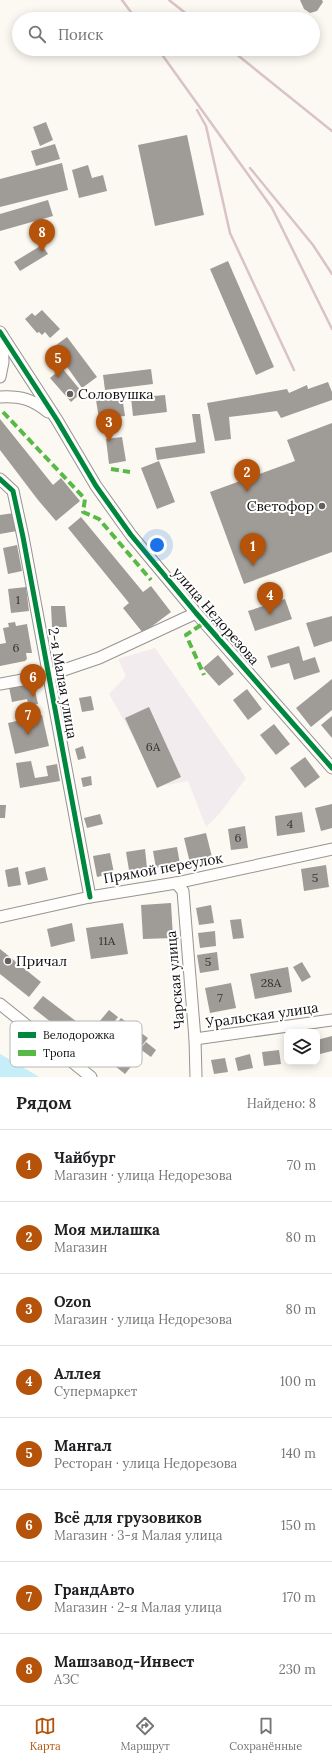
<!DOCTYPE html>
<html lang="ru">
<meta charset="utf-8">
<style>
body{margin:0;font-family:Lora,serif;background:#f6f6f6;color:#202124}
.controls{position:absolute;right:12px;bottom:12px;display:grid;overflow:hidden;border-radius:8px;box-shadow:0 2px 10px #0003}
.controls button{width:36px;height:36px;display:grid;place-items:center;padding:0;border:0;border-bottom:1px solid #e0e0e0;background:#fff;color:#202124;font:20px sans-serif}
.you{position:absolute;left:157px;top:545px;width:14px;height:14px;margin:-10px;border:3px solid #fff;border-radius:50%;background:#1a73e8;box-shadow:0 0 0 6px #1a73e833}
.badge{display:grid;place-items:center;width:26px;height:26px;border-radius:50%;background:#b45309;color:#fff;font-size:13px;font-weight:700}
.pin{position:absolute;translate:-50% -33px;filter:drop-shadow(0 1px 2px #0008)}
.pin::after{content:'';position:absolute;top:21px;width:14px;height:12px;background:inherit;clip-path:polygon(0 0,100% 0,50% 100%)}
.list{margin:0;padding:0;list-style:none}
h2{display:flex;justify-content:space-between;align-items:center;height:52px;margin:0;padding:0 16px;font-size:17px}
h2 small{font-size:13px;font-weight:400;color:#757577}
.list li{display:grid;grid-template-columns:26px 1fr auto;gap:12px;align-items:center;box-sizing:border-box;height:72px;padding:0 16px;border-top:1px solid #e0e0e0}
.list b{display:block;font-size:15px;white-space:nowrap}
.list p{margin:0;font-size:13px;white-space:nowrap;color:#757577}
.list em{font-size:13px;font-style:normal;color:#757577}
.icon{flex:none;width:22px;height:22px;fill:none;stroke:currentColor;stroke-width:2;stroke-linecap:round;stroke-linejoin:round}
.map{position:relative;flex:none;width:332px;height:1077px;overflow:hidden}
.search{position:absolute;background:#fff;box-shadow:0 2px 10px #0003;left:12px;right:12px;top:12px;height:44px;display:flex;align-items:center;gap:10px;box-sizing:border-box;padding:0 14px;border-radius:22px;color:#757577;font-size:15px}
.sheet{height:628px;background:#fff}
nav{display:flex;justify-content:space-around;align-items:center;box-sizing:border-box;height:56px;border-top:1px solid #e0e0e0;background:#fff;font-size:11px;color:#757577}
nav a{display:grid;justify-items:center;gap:2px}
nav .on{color:#b45309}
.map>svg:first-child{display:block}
</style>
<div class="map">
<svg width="332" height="1077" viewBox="0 0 332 1077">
<rect width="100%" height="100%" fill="#fcf9f2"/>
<!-- industrial -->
<polygon fill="#f2ecef" points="155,648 246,778 220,813 206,827 188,781 161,786 109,694 126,676 118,659"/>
<!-- water -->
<polygon fill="#c5eef9" points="0,1054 36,1075 39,1077 0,1077"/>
<!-- building -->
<g fill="#9f9c98">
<polygon points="300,0 322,0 323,2 317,11 310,13 304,9"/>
<polygon points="46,122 53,140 40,146 33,127"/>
<polygon points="187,135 204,215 155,226 138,145"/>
<polygon points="55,144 60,159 36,166 31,151"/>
<polygon points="62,163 68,190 0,207 0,179"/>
<polygon points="88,165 92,178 103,175 107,191 79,198 72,170"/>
<polygon points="48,200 53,216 0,231 0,214"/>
<polygon points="42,245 48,254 20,271 14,262"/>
<polygon points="228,261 274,367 256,375 210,269"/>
<polygon points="42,310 60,329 50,338 45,332 42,335 39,332 37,333 25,319 32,313 35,316"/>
<polygon points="67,337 97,377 82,388 58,354 53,357 48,351"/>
<polygon points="62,368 82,392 71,402 50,378"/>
<polygon points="151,369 153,384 105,390 103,375"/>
<polygon points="328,382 332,392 332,400 281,418 277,411 229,417 231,439 215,441 207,403 287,389 289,393 307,385 308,389"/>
<polygon points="165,395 167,412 133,416 131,398"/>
<polygon points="122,396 125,416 99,419 96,400"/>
<polygon points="192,414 200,414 205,453 157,460 155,448 196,442"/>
<polygon points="0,419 53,485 61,478 80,501 56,521 38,500 0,450"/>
<polygon points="332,423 332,552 244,584 210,492 295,461 287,440"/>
<polygon points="122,437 126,461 109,464 106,439"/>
<polygon points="159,461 175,502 157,509 141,468"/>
<polygon points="14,513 17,531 0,534 0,515"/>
<polygon points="81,517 143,592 151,586 171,612 143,633 123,608 129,603 68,528"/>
<polygon points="17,545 22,571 8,574 3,548"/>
<polygon points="26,587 29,611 11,613 8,589"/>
<polygon points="285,599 292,619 255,631 248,611"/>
<polygon points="51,606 65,606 67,627 52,627"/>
<polygon points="332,616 332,641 314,647 306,623"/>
<polygon points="15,622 16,626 27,624 32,653 26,653 27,659 25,661 0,666 0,644 6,643 3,628 9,627 8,623"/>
<polygon points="299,646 303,661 315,657 320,672 294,680 289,663 271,668 267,656"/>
<polygon points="218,655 234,674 219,686 203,668"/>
<polygon points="332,679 332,710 311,727 296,708"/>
<polygon points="33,682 38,704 29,706 27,699 12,702 9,687"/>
<polygon points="247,689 262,709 248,720 233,700"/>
<polygon points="91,696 94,710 82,712 79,698"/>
<polygon points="149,707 181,777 157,788 125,718"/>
<polygon points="42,715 49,746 15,754 8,723"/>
<polygon points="332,716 332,738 321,725"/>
<polygon points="274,724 290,744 276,755 260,735"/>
<polygon points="83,746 86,758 78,760 75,749"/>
<polygon points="305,757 320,777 305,788 290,768"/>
<polygon points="31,761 35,778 48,776 46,766 57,764 60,781 20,788 16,763"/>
<polygon points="91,776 92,785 83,787 81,778"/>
<polygon points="332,804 332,828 321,831 315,808"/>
<polygon points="0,805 6,805 5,818 0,818"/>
<polygon points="302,812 305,832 277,836 275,816"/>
<polygon points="100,814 103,824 87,828 84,818"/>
<polygon points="245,826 248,848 231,850 228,829"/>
<polygon points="206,833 212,857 190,863 184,838"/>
<polygon points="177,847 180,864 156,868 153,851"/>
<polygon points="145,849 147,868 129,870 126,852"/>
<polygon points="110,853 114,873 97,877 93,856"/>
<polygon points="326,865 329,887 304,891 301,869"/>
<polygon points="18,867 21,885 8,887 5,870"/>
<polygon points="45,867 48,880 28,885 25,872"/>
<polygon points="171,903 173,938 143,939 141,905"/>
<polygon points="211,905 214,923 199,925 196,908"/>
<polygon points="241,919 244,938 233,939 230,920"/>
<polygon points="72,923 75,941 51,947 47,929"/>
<polygon points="123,923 128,954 91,959 86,928"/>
<polygon points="215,931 216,946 200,948 198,933"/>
<polygon points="0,949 41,982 29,997 0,974"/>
<polygon points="217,952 219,970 200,973 197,955"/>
<polygon points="302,962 311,977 302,982 293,967"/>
<polygon points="288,967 292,992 255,999 250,974"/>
<polygon points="231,983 236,1008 210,1013 205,988"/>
<polygon points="43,996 81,1025 70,1037 33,1008"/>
<polygon points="109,1010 118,1017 108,1030 99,1022"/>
<polygon points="121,1018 148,1038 141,1047 124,1033 119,1039 110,1032"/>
<polygon points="332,1036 332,1051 320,1054 317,1040"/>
<polygon points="146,1042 156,1050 151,1057 140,1049"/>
<polygon points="110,1044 134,1063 125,1074 101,1055"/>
<polygon points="279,1050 281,1064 264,1066 262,1052"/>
<polygon points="250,1054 253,1068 238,1071 235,1058"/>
<polygon points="225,1058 228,1072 214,1074 211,1060"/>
</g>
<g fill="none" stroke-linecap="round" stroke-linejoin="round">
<defs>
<g id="minor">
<polyline points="0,332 57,420 96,486 131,535 196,613 332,768"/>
<polyline points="0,377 3,362 2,335"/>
<path d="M0 397C21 396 32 399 48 412"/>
<polyline points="0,479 13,491 23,537 90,897"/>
<polyline points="0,684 49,675 99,658 196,613"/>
<polyline points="176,883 183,891 195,1039 196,1077"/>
<polyline points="0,917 90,897 176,883 332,849"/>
<polyline points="0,1004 91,1077"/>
<polyline points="195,1039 332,1020"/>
</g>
</defs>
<!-- minor casing -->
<use href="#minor" stroke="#959491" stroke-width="13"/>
<!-- minor -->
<use href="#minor" stroke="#fffefd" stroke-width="11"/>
<!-- rail -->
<g stroke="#d9c3c6" stroke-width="2.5">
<polyline points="122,0 136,19"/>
<polyline points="169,0 193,19"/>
<polyline points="158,49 272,208 332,329"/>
<polyline points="230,49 332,131"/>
<polyline points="197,110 206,126 230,233 294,370"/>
<polyline points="250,168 313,245 332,274"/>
</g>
<!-- quiet -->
<g stroke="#58b947" stroke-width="4" stroke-dasharray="8 4" stroke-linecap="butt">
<polyline points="3,412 85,499 83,512 99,519 151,580"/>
<polyline points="111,469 130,472"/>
<polyline points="201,625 186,635 204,675"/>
</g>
<defs>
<g id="cycleway">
<polyline points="0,332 57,420 96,486 131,535 196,613 332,768"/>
<polyline points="0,479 13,491 23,537 90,897"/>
</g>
</defs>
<!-- cycleway casing -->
<use href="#cycleway" stroke="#fff" stroke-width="8"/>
<!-- cycleway -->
<use href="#cycleway" stroke="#00873e" stroke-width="5"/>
</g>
<!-- markers -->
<g fill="#61605e" stroke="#fff" stroke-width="1.5">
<circle cx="70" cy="394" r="4"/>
<circle cx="322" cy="506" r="4"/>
<circle cx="8" cy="961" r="4"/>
</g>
<g text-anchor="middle" stroke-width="4" stroke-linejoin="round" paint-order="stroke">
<!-- number labels -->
<g font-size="12" fill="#323230">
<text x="18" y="604">1</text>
<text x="16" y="652">6</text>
<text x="153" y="751">6А</text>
<text x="290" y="828">4</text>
<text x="238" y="842">6</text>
<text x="315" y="882">5</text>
<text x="107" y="945">11А</text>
<text x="208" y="966">5</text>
<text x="271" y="987">28А</text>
<text x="220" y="1002">7</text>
</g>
<!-- poi labels -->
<g font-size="14" fill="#0e0e0e" stroke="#fff" text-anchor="start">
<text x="78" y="399">Соловушка</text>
<text x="314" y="511" text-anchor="end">Светофор</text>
<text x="16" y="966">Причал</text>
</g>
<!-- street labels -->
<g font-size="14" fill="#0e0e0e" stroke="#fff">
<text transform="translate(216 616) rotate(49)" y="5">улица Недорезова</text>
<text transform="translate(63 683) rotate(80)" y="5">2-я Малая улица</text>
<text transform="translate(163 868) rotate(-10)" y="5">Прямой переулок</text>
<text transform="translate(175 980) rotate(-95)" y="5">Чарская улица</text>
<text transform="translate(262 1015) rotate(-8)" y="5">Уральская улица</text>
</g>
</g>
<!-- legend -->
<rect x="10" y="1021" width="132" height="46" rx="6" fill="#fff" stroke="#b7b7b7" stroke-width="1"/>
<rect x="18" y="1032" width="18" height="6" fill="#00873e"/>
<rect x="18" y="1050" width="18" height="6" fill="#58b947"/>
<g font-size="11" fill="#0e0e0e">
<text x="43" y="1039">Велодорожка</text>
<text x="43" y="1057">Тропа</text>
</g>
</svg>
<div class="controls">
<button><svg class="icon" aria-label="layers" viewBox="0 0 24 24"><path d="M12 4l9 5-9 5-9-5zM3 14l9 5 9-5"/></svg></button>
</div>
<div class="you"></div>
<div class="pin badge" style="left:253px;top:566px">1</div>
<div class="pin badge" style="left:247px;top:492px">2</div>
<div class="pin badge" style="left:109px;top:442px">3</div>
<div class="pin badge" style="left:270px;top:615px">4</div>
<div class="pin badge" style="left:58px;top:378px">5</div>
<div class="pin badge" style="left:33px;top:697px">6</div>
<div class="pin badge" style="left:28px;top:735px">7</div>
<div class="pin badge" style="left:42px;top:252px">8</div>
<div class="search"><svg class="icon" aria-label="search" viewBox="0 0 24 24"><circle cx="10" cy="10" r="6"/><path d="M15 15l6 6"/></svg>Поиск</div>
</div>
<section class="sheet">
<h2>Рядом<small>Найдено: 8</small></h2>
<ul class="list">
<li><span class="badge">1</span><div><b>Чайбург</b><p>Магазин · улица Недорезова</p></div><em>70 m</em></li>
<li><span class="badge">2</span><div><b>Моя милашка</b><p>Магазин</p></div><em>80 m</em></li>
<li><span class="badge">3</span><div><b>Ozon</b><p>Магазин · улица Недорезова</p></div><em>80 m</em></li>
<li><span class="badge">4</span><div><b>Аллея</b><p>Супермаркет</p></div><em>100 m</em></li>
<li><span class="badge">5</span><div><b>Мангал</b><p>Ресторан · улица Недорезова</p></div><em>140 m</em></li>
<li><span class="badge">6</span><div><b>Всё для грузовиков</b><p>Магазин · 3-я Малая улица</p></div><em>150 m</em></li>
<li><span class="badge">7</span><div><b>ГрандАвто</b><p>Магазин · 2-я Малая улица</p></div><em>170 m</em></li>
<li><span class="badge">8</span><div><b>Машзавод-Инвест</b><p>АЗС</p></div><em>230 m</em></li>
</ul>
</section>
<nav>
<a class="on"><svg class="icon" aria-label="map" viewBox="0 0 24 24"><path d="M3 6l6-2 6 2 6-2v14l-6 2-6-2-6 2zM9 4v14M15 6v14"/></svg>Карта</a>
<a><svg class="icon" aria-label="directions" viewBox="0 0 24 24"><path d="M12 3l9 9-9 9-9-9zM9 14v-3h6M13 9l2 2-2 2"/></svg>Маршрут</a>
<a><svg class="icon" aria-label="saved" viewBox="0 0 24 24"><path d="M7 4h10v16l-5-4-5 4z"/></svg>Сохранённые</a>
</nav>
